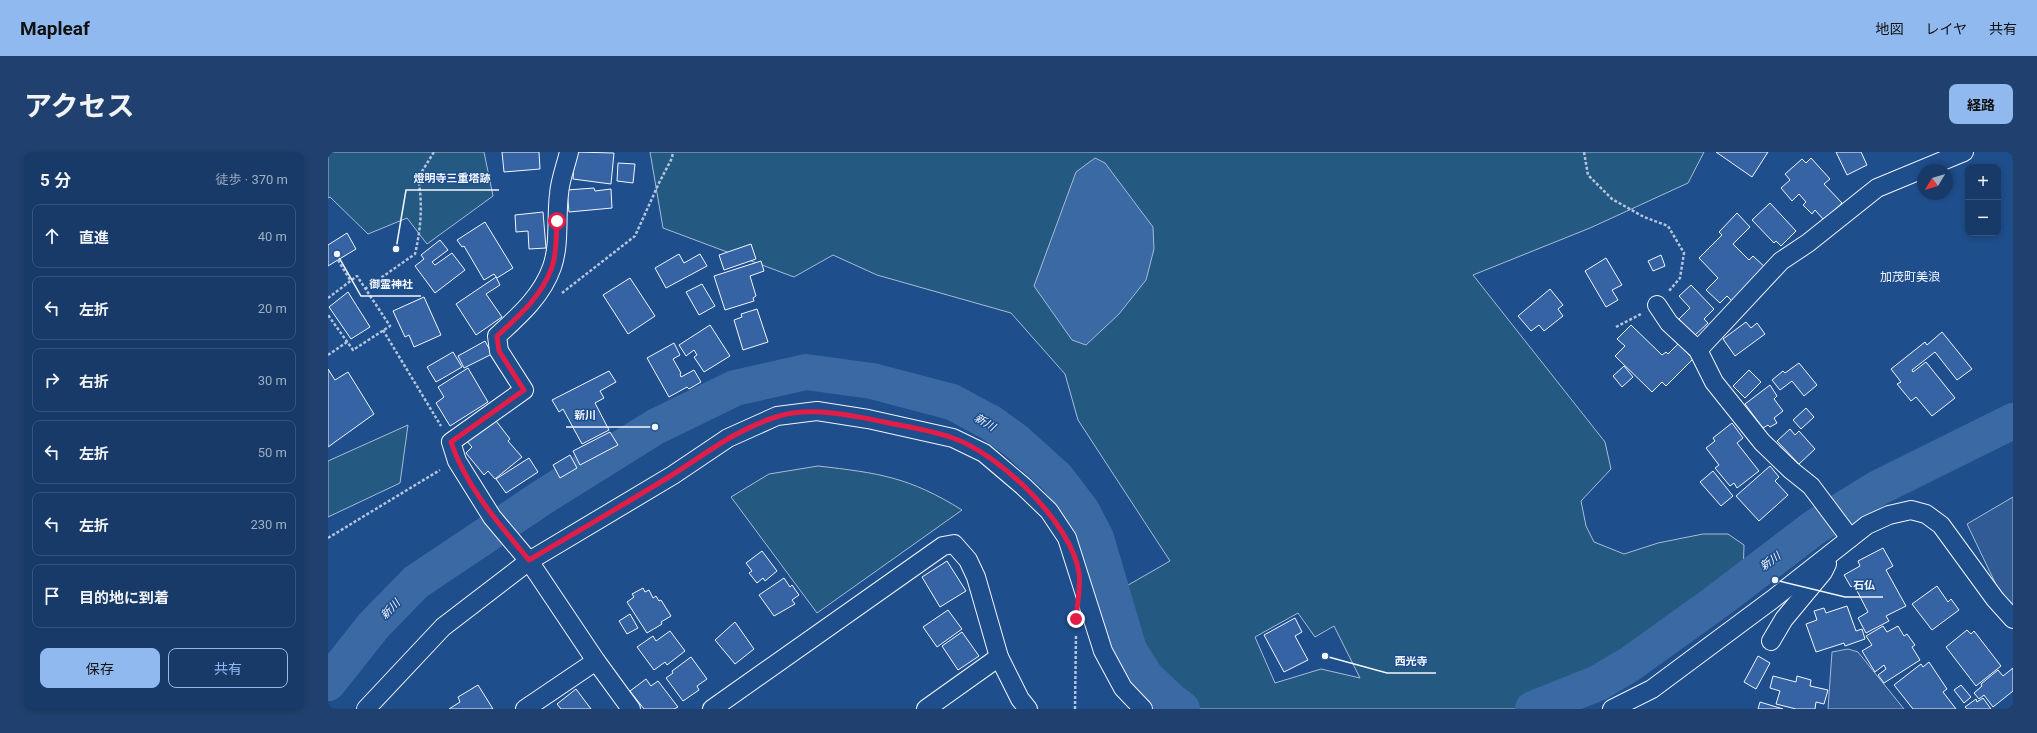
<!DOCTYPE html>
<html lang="ja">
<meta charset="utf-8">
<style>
body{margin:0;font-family:Roboto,"Noto Sans JP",sans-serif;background:#20416f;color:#f1f3f6}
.controls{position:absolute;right:12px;top:12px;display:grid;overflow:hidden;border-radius:8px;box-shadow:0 2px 6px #0003}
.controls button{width:36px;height:36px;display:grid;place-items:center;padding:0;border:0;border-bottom:1px solid #36547d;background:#173a69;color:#f1f3f6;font:20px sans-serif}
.compass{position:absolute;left:1589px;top:12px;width:36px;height:36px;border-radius:50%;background:#173a69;box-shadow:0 2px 6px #0003;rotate:232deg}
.stop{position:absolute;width:12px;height:12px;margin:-9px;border:3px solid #e11d48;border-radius:50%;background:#fff}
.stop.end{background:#e11d48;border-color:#fff;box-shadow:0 1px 4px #0008}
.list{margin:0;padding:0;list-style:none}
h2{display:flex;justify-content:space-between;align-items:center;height:52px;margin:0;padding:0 16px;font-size:17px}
h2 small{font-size:13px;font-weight:400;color:#9eadc0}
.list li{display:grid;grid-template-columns:26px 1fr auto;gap:12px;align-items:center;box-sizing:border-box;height:64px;margin:0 8px 8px;padding:0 8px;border:1px solid #36547d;border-radius:8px}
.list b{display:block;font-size:15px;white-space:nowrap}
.list em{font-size:13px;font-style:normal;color:#9eadc0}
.actions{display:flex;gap:8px;padding:12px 16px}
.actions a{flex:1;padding:9px 0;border:1px solid #90b9f0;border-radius:8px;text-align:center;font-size:14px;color:#90b9f0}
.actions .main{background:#90b9f0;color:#111}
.icon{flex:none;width:22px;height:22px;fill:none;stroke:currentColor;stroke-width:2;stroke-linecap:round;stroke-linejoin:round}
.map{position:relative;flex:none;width:1685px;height:557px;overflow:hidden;border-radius:8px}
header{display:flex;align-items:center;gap:24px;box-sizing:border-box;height:56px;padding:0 20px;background:#90b9f0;color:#111}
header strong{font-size:19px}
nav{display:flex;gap:22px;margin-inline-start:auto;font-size:14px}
.intro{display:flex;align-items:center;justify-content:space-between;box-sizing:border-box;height:96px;padding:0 24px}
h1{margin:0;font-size:28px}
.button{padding:10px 18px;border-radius:8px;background:#90b9f0;color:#111;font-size:14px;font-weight:700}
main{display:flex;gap:24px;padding:0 24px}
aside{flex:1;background:#173a69;border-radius:8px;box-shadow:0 2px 6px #0003}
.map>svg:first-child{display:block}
</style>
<header>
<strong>Mapleaf</strong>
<nav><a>地図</a><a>レイヤ</a><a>共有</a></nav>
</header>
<div class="intro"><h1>アクセス</h1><a class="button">経路</a></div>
<main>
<aside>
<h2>5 分<small>徒歩 · 370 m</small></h2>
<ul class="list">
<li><svg class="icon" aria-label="ahead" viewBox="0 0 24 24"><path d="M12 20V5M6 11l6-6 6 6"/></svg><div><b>直進</b></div><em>40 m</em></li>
<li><svg class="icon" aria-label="left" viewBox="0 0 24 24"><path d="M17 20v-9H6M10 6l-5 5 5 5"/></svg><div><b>左折</b></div><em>20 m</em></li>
<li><svg class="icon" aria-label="right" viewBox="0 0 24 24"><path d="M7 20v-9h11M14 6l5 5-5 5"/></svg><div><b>右折</b></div><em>30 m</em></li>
<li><svg class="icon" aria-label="left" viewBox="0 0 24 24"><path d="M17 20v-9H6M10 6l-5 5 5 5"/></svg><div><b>左折</b></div><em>50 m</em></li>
<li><svg class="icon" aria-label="left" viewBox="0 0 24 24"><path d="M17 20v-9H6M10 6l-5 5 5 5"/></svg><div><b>左折</b></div><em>230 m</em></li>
<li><svg class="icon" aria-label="arrive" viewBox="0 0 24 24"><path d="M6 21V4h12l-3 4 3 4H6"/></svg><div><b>目的地に到着</b></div></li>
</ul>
<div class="actions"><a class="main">保存</a><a>共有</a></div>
</aside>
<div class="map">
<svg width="1685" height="557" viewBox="0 0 1685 557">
<rect width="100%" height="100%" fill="#1f4e8c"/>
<!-- green -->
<g fill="#245a82" stroke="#a8bbd7" fill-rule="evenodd">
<polygon points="0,0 156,0 165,44 99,92 79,66 40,82 2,45 0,46"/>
<path d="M322 0H1376L1360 31 1262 76 1145 123 1277 290 1283 317 1253 349 1258 374 1266 390 1296 402 1330 391 1375 382H1400L1416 393 1415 425 1281 519 1221 547 1189 557H872L815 500 795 436 842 409 750 268 737 222 683 161 549 123 505 103 466 125 335 76ZM970 461 987 485 1006 474 1032 526 993 517 947 531 927 485Z"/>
<polygon points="80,273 72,331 0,365 0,309"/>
<path d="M490 314C551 321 581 325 634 358L489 461 403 345 441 322Z"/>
</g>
<!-- parking -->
<g fill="#305b95" stroke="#a8bbd7">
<polygon points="1685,345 1685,455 1673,443 1639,372"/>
<polygon points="1520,497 1530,500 1576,557 1500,557 1504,500"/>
</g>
<!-- water -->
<polygon fill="#3b69a3" stroke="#a8bbd7" points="767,6 777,11 825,75 826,97 818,128 791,162 758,193 744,188 706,134 748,20"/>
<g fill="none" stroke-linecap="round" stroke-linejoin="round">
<!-- river -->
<g stroke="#3b69a3" stroke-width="36">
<polyline points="0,531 46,473 88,430 218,343 327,275 407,236 478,220 544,229 624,250 663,271 688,289 729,326 754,359 768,386 801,498 818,525 842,548 854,557"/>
<polyline points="1205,557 1270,531 1302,512 1387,451 1487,375 1550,336 1685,269"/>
</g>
</g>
<!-- building -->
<g fill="#3563a3" stroke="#f2f6ff">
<polygon points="174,0 211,0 212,17 176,20"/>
<polygon points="247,0 286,1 283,32 245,27"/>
<polygon points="1388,0 1440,0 1424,25"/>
<polygon points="1508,0 1533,0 1539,13 1519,23"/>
<polygon points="1483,6 1502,27 1496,32 1514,51 1496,68 1487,58 1484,62 1475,53 1478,50 1471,42 1464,49 1453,36 1462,28 1457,22 1474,7 1478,11"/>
<polygon points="290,11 307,12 305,31 289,29"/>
<polygon points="266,36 267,39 283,37 284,56 241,60 239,38"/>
<polygon points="1442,51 1468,79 1453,94 1448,89 1446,91 1424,68"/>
<polygon points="215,60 218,96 201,97 200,79 188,80 187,63"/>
<polygon points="1409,61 1422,75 1405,92 1421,108 1425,104 1439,117 1406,151 1399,144 1392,151 1378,138 1390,126 1371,106 1394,83 1391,80"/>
<polygon points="157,70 185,116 169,126 166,122 156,128 136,94 134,95 129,88"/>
<polygon points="19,81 28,97 0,114 0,93"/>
<polygon points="112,88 120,98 104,110 107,113 124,101 137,118 107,141 87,114 96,107 93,103"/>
<polygon points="423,92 428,107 396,118 391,103"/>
<polygon points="351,102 356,111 372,102 379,114 338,136 327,116"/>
<polygon points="1333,103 1337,114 1325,119 1320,109"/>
<polygon points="1278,106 1294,133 1284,138 1290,148 1278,155 1257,119"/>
<polygon points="433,109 436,119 422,124 428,144 425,146 426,149 397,158 386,124"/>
<polygon points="168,125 172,133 158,142 174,165 148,183 128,152"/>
<polygon points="302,126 327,164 300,182 275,143"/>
<polygon points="374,132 387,154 371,163 358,140"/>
<polygon points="1363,133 1386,157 1376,167 1380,171 1366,184 1351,167 1362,156 1351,144"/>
<polygon points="1222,137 1235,153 1230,157 1235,164 1216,179 1211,173 1203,179 1190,164"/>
<polygon points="20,140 42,175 23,187 1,155"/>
<polygon points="96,145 113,183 86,195 81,183 77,185 65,159"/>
<polygon points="429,157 440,190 415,198 406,168 414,165 413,162"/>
<polygon points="1418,170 1423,176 1429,171 1437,182 1407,204 1395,187"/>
<polygon points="382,173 402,204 376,220 366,205 369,203 366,198 358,204 351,193"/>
<polygon points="1303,173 1334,203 1338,200 1340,202 1350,192 1365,207 1338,234 1334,230 1324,240 1287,204 1297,194 1289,187"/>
<polygon points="1614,180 1644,217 1629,228 1607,200 1584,218 1585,220 1598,210 1627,246 1604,264 1588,245 1583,249 1569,232 1573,230 1563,217 1597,190 1599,193"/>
<polygon points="157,189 164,202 136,216 130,204"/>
<polygon points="346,191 352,203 345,207 353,221 352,222 353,225 366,218 373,230 361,237 359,235 341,245 319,206"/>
<polygon points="125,200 134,215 108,230 99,215"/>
<polygon points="1471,211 1489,233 1476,244 1464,229 1452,238 1444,228 1455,219 1457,221"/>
<polygon points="1296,214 1305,225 1294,235 1285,224"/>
<polygon points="140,216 160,250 122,274 108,251 116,245 110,235"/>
<polygon points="0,217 7,228 20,220 46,262 0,295"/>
<polygon points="1421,218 1433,230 1417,246 1405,234"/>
<polygon points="281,219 288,230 272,239 276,246 267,251 281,278 254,292 235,257 231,260 224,248"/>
<polygon points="1442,233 1449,244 1446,247 1455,259 1446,266 1449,271 1442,275 1440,273 1435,276 1417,252"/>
<polygon points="1478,256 1486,265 1473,277 1465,268"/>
<polygon points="165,265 182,287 180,289 194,305 167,327 160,319 156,323 138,301 144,295 137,287"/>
<polygon points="1404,271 1415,286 1409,291 1431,319 1409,336 1406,331 1402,334 1387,316 1391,313 1378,296 1387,289 1385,286"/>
<polygon points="1462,277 1467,283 1471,279 1487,297 1471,312 1449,289"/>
<polygon points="282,280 290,293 252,313 245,299"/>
<polygon points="242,303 249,316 232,326 225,313"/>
<polygon points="201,306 210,320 178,341 168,327"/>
<polygon points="1442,314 1451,325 1447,329 1460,343 1431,369 1408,344"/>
<polygon points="1385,319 1405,344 1393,354 1372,330"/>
<polygon points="1555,396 1565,414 1558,418 1578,454 1558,464 1561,469 1538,481 1530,466 1540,460 1526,433 1523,435 1516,423 1532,414 1530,409"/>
<polygon points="434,399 449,419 437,429 435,426 429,431 421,421 424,419 418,411"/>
<polygon points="619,409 638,439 612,455 594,425"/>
<polygon points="456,426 462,435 464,433 471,443 464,448 467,452 446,464 431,443"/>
<polygon points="1609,434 1620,450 1623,447 1631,458 1604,478 1584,452"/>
<polygon points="315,436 317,440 321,438 325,446 328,444 331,449 333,448 343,464 333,470 334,472 319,481 299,450 306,445 304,442"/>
<polygon points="1519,454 1528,479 1534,477 1537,487 1517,494 1516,491 1488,500 1478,472 1489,468 1486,459 1496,456 1498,461"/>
<polygon points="620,458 634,477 609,495 595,475"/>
<polygon points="302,462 310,476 299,482 291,469"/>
<polygon points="967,466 974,480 967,484 980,508 956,520 936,483"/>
<polygon points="407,470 426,497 407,512 387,488"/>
<polygon points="1555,474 1559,480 1570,474 1576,484 1579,482 1587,493 1584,495 1592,508 1556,531 1550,523 1558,517 1556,513 1547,520 1534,499 1544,493 1538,484"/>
<polygon points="1639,478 1643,482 1646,479 1673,514 1648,534 1618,495"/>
<polygon points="342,479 357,499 339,513 337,510 326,518 309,495 325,484 328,489"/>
<polygon points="634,480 651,504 630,518 614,494"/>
<polygon points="1430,504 1442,511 1428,537 1416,530"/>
<polygon points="363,505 379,527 369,534 371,538 355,549 338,526 345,521 344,519"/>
<polygon points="1601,510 1619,537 1615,540 1628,557 1585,557 1566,533 1593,512 1595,515"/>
<polygon points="1685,516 1685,539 1665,555 1656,543 1651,547 1646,541 1654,534 1653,532 1670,518 1675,524"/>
<polygon points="1445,524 1468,530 1469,524 1483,528 1482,534 1500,538 1496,552 1488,550 1487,557 1468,557 1448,552 1452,539 1442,536"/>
<polygon points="318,527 323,534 330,529 350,555 346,557 316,557 302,539"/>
<polygon points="150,533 165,557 121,557 132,550 130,545"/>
<polygon points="1633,533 1643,545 1636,551 1626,538"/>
<polygon points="248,537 263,557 233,557 229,552"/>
<polygon points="1655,546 1663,557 1639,557 1637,555 1648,547 1649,550"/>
<polygon points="1432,550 1455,557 1430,557"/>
</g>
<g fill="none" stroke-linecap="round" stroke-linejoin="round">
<defs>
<g id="street">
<path d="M241 0C238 13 232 28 231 42 228 65 232 92 224 115 214 144 191 164 169 184L171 199 196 238 123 290 129 309 164 365 201 409 268 509 303 557"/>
<polyline points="1329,153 1341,171 1370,198 1386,230 1434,290 1463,318 1483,334 1522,386"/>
<polyline points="1370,198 1453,109 1480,91 1549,36 1636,0"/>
<polyline points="1443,489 1456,467 1495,420 1499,412"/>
<polyline points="38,557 115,475 201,409 345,323 400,286 449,264 489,259 540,267 625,286 656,301 695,334 721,359 739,386 775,499 795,536 815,557"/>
<polyline points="197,557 268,509"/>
<polyline points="384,557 615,394 626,392 640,408 648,425 671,505 692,547 700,557"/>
<polyline points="598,557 671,505"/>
<polyline points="1284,557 1324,537 1445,447 1539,373 1561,363 1583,358 1598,362 1613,373 1667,447 1685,467"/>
</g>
</defs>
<!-- street casing -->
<use href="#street" stroke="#f2f6ff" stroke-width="20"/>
<!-- path -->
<g stroke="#b3c4dc" stroke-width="2.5" stroke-dasharray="3 2" stroke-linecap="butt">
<polyline points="1256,0 1260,23 1284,47 1316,65 1340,74 1356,101 1352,126 1341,139"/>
<polyline points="10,108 22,128"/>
<path d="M37 137 87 102C93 76 95 52 90 26L106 0"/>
<polyline points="234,141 307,84 331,31 344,6 345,0"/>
<polyline points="0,146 29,124 62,174 25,198 0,163"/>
<polyline points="1288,175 1313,162"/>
<polyline points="55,178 113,274"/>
<polyline points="0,203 19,190"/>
<polyline points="0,386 112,318"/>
<polyline points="747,557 748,482"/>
</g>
<!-- street -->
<use href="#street" stroke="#1f4e8c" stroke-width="18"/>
</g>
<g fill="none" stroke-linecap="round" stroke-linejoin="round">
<!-- route -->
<path stroke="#e11d48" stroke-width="5" d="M229 69C228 84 229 101 224 115 214 144 191 164 169 184L171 199 196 238 123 290C138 335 171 372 201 408 249 380 297 352 344 323 379 301 407 278 448 265 481 254 523 263 556 270 579 275 603 278 625 286 671 302 744 371 751 421 753 435 749 453 748 467"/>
</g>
<g text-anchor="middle" stroke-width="3" stroke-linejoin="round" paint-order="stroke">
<!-- water labels -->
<g font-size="11" font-style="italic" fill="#f2f6ff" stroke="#1f4e8c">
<text transform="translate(657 270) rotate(31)" y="4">新川</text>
<text transform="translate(1442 409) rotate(-37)" y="4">新川</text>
<text transform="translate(62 457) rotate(-46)" y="4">新川</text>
</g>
<!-- quarter labels -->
<g font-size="12" fill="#f2f6ff" stroke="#1f4e8c">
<text x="1582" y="129">加茂町美浪</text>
</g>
</g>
<!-- callouts -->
<path fill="none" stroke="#f2f6ff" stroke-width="1.5" d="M68 97L78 38H171M9 102L33 144H93M327 275L276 275H238M1447 428L1517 445H1555M997 504L1059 521H1108"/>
<g fill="#f2f6ff" stroke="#1f4e8c" stroke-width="1.5">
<circle cx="68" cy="97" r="4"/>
<circle cx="9" cy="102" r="4"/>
<circle cx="327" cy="275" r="4"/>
<circle cx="1447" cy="428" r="4"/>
<circle cx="997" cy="504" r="4"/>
</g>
<g font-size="11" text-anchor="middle" font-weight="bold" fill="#f2f6ff" stroke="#1f4e8c" stroke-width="3" stroke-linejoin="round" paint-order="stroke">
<text x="124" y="30">燈明寺三重塔跡</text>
<text x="63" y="136">御霊神社</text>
<text x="257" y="267">新川</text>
<text x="1536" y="437">石仏</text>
<text x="1083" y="513">西光寺</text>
</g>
</svg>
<div class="controls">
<button>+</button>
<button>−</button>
</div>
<svg class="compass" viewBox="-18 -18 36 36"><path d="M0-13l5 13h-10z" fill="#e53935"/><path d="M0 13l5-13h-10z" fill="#9eadc0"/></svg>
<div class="stop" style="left:229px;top:69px"></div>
<div class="stop end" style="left:748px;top:467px"></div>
</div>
</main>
